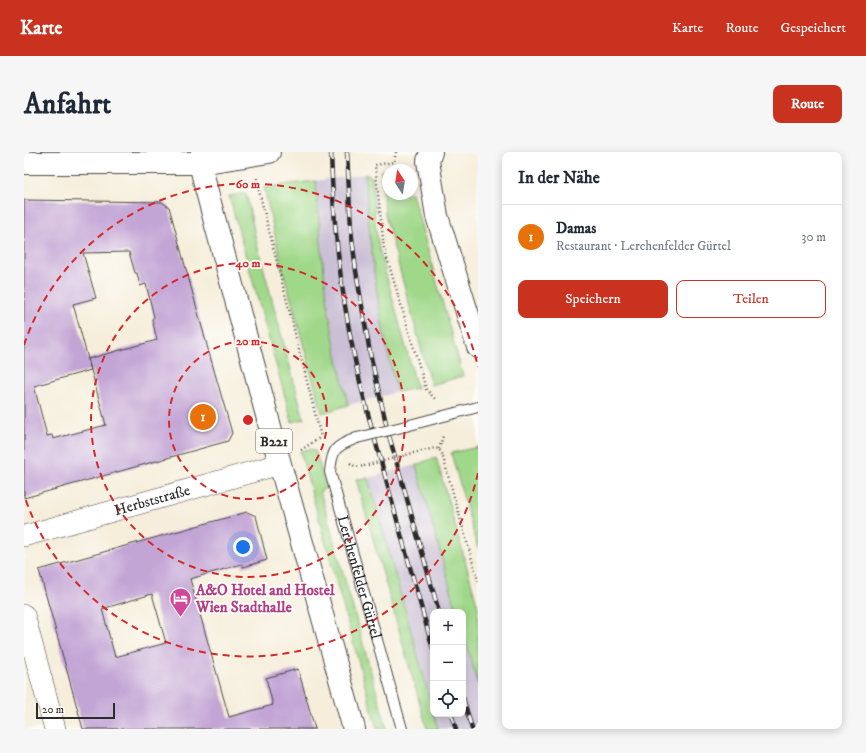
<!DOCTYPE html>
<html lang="de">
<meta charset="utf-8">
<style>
body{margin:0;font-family:"IM FELL DW Pica",serif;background:#f6f6f7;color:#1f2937}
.controls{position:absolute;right:12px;bottom:12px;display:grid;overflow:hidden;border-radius:8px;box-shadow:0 2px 10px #0003}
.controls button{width:36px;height:36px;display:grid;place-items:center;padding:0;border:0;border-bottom:1px solid #e0e1e3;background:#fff;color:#1f2937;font:20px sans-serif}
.compass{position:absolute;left:358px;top:12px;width:36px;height:36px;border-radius:50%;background:#fff;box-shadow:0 2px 10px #0003;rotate:348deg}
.scale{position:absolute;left:12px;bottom:10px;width:79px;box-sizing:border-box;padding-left:4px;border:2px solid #2b2b2b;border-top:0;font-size:11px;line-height:14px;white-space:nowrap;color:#2b2b2b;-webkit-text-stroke:3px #fdfcf7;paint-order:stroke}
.you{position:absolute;left:219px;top:395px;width:14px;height:14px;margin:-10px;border:3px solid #fff;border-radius:50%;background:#1a73e8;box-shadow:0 0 0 6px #1a73e833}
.badge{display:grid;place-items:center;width:26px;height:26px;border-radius:50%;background:#c8321e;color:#fff;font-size:13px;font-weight:700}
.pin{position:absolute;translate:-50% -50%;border:2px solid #fff;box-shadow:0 1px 4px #0006}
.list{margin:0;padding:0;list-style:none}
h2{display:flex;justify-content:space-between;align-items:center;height:52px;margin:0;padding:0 16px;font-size:17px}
h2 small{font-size:13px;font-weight:400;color:#747a83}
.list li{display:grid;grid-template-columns:26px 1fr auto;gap:12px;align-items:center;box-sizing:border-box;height:64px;padding:0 16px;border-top:1px solid #e0e1e3}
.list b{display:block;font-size:15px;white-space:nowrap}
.list p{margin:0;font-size:13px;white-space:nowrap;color:#747a83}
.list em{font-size:13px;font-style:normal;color:#747a83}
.actions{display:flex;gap:8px;padding:12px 16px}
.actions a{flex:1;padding:9px 0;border:1px solid #c8321e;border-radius:8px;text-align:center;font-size:14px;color:#c8321e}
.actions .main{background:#c8321e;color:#fff}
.icon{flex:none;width:22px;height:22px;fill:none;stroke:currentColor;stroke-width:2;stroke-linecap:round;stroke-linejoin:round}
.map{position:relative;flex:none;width:454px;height:577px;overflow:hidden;border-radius:8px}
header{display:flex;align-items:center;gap:24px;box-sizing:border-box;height:56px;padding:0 20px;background:#c8321e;color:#fff}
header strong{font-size:19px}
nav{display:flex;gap:22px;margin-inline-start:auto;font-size:14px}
.intro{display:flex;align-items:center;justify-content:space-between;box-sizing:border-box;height:96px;padding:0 24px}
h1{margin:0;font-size:28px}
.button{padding:10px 18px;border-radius:8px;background:#c8321e;color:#fff;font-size:14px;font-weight:700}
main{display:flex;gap:24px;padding:0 24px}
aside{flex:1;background:#fff;border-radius:8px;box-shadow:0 2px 10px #0003}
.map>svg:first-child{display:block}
</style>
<header>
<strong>Karte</strong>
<nav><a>Karte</a><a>Route</a><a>Gespeichert</a></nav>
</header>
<div class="intro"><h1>Anfahrt</h1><a class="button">Route</a></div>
<main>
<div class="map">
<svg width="454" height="577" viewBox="0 0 454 577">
<rect width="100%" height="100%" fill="#fdfcf7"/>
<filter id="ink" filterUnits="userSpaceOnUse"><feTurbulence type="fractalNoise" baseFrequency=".025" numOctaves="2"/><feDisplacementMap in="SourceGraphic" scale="8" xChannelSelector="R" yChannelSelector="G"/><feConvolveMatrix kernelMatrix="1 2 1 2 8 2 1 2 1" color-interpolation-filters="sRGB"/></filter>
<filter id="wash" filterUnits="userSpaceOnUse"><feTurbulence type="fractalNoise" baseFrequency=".012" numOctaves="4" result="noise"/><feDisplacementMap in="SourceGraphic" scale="16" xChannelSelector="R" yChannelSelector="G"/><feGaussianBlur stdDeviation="0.9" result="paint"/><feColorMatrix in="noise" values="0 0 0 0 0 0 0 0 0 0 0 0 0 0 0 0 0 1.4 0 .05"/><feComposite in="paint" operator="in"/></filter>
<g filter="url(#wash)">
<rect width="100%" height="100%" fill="#f6eedb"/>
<!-- industrial -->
<g fill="#cbbfd5">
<polygon points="341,22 344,71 352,132 365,208 373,240 324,253 313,205 306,161 300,123 292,29"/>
<polygon points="392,313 433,460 409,460 409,558 344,326"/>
<polygon points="439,480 454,533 454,577 414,577 410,562 439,562"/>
</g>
<!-- green -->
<g fill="#a0d88a" stroke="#66825a">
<polygon points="381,15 381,18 364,18 364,42 388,41 439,224 407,233 361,63 357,19"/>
<path d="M341 22 348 25 351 70 355 97 393 236 373 240C355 169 345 96 341 22Z"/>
<path d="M292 29C295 73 299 117 305 160 310 192 317 222 324 253L298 261 257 111 240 35Z"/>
<polygon points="222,41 232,88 280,267 268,270 205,44"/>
<polygon points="454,295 454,397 427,301"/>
<polygon points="287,297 292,300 302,335 300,337 296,339 363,577 353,577 276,299"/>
<polygon points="412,305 454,455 454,533 439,480 439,460 433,460 392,313"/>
<polygon points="344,326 409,558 409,562 410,562 414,577 403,577 332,327"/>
</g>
<g id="blocks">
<!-- building -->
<g fill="#c2a4d5" fill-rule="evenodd">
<path d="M0 48 138 50 145 55 184 197 208 281 204 289 0 346ZM105 100 111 121H113L116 134 122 132 130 165 128 167 133 188 64 207 82 273 29 287 28 283 23 284 10 234 67 218 49 152 72 146 59 101Z"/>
<path d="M223 360 232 364 243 408 219 415 218 412 166 427 205 565 249 553 242 526 274 517 291 577H59L15 418ZM128 442 142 491 91 505 78 457Z"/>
</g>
</g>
</g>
<g filter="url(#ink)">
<use href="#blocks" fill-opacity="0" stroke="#494845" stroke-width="1"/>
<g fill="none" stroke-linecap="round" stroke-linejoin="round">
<defs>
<g id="service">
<polyline points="382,274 454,255"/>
<path id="s1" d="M333 286C311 294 308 297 306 320L378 577"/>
</g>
<g id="minor">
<path id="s2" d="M0 384 256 312"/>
<polyline points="0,463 31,577"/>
</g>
<polyline id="secondary" points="0,11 176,11 245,0"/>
<g id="primary">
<polyline points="178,0 176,11 182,36 256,312 330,577"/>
<polyline points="407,0 404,9 413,64 454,195"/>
</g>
</defs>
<!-- service casing -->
<use href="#service" stroke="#494845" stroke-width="12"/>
<!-- minor casing -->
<use href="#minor" stroke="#494845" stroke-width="22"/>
<!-- secondary casing -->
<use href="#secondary" stroke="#494845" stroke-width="24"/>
<!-- primary casing -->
<use href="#primary" stroke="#494845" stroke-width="24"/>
<!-- path -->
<g stroke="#494845" stroke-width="2.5" stroke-dasharray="1 3" stroke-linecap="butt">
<polyline points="372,0 370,10 351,13 360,96 402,237 412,248"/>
<polyline points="233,26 233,31 297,285 298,286"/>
<polyline points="215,30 215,33 233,31"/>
<polyline points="415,297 419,284"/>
<polyline points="277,298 297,285"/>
<polyline points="389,301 411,296 415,297 418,302 454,429"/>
<path d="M326 311C331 315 334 315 340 314"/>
</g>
<!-- service -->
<use href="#service" stroke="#fff" stroke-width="10"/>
<!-- minor -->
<use href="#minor" stroke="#fff" stroke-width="21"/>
<!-- secondary -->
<use href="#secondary" stroke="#fff" stroke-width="22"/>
<!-- primary -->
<use href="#primary" stroke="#fff" stroke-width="22"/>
<defs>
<g id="rail">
<path d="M307 0C309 72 317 143 332 213 341 252 351 289 362 327 377 384 393 440 409 497"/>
<polyline points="323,0 327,77 332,119 346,201 364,280 415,460"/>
<polyline points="439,546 448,577"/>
<polyline points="427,562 432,577"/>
</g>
</defs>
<!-- rail casing -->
<use href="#rail" stroke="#2b2b2b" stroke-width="4.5"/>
<!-- rail -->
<use href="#rail" stroke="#fdfcf7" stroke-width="3" stroke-dasharray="9" stroke-linecap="butt"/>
<defs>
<polyline id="service-bridge" points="333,286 382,274"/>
</defs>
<!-- service-bridge casing -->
<use href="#service-bridge" stroke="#494845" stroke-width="12" stroke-linecap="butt"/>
<!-- path-bridge -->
<polyline stroke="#494845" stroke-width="2.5" stroke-dasharray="1 3" stroke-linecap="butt" points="340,314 389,301"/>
<!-- service-bridge -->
<use href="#service-bridge" stroke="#fff" stroke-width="10"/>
</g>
</g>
<!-- distance rings -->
<g fill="none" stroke="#d62828" stroke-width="2" stroke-dasharray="7 5">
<circle cx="224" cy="268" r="79"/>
<circle cx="224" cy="268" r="157"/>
<path d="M454 321A236 236 0 0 1 0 343M0 193A236 236 0 0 1 454 215"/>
</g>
<!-- icons -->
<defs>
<symbol id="hotel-pin" viewBox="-11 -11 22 30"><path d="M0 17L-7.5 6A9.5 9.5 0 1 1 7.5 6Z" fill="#d1479c" stroke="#fdfcf7"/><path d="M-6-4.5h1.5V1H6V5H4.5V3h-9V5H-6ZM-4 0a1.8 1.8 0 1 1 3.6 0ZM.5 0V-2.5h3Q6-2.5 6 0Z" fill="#fff"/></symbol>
</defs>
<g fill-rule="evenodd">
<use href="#hotel-pin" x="144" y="434" width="25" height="34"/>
</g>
<g text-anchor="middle" stroke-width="3.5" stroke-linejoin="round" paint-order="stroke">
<!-- shield labels -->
<rect fill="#fdfcf7" stroke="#6a6a68" stroke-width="1" x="232" y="277" width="36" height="24" rx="3"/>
<g font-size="14" font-weight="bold" fill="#2b2b2b">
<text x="250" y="294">B221</text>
</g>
<!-- street labels -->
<g font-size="15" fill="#2b2b2b" stroke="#fdfcf7">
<text dy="5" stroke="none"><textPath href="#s2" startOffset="133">Herbststraße</textPath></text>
<text dy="5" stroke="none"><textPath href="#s1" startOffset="157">Lerchenfelder Gürtel</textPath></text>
</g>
<!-- hotel labels -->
<g font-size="15" font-weight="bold" fill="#b23c85" stroke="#fdfcf7" text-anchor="start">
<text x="172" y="443">A&amp;O Hotel and Hostel<tspan x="172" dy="17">Wien Stadthalle</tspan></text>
</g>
</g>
<circle cx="224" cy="268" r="6" fill="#d62828" stroke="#fdfcf7" stroke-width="2"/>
<g font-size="12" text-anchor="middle" font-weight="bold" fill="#d62828" stroke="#fdfcf7" stroke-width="3.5" stroke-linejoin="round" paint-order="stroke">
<text x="224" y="36">60 m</text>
<text x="224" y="115">40 m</text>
<text x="224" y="193">20 m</text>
</g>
</svg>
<div class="controls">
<button>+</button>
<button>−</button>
<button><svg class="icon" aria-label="locate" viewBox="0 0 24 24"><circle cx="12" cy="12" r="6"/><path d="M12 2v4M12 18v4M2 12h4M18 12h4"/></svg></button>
</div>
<svg class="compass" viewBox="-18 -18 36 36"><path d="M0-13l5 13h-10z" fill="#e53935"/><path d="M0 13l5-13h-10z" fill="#747a83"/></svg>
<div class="scale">20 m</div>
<div class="you"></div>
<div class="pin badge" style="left:179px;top:265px;background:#e8710a">1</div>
</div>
<aside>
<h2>In der Nähe<small></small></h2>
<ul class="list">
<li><span class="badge" style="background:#e8710a">1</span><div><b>Damas</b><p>Restaurant · Lerchenfelder Gürtel</p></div><em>30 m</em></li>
</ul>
<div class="actions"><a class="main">Speichern</a><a>Teilen</a></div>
</aside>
</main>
